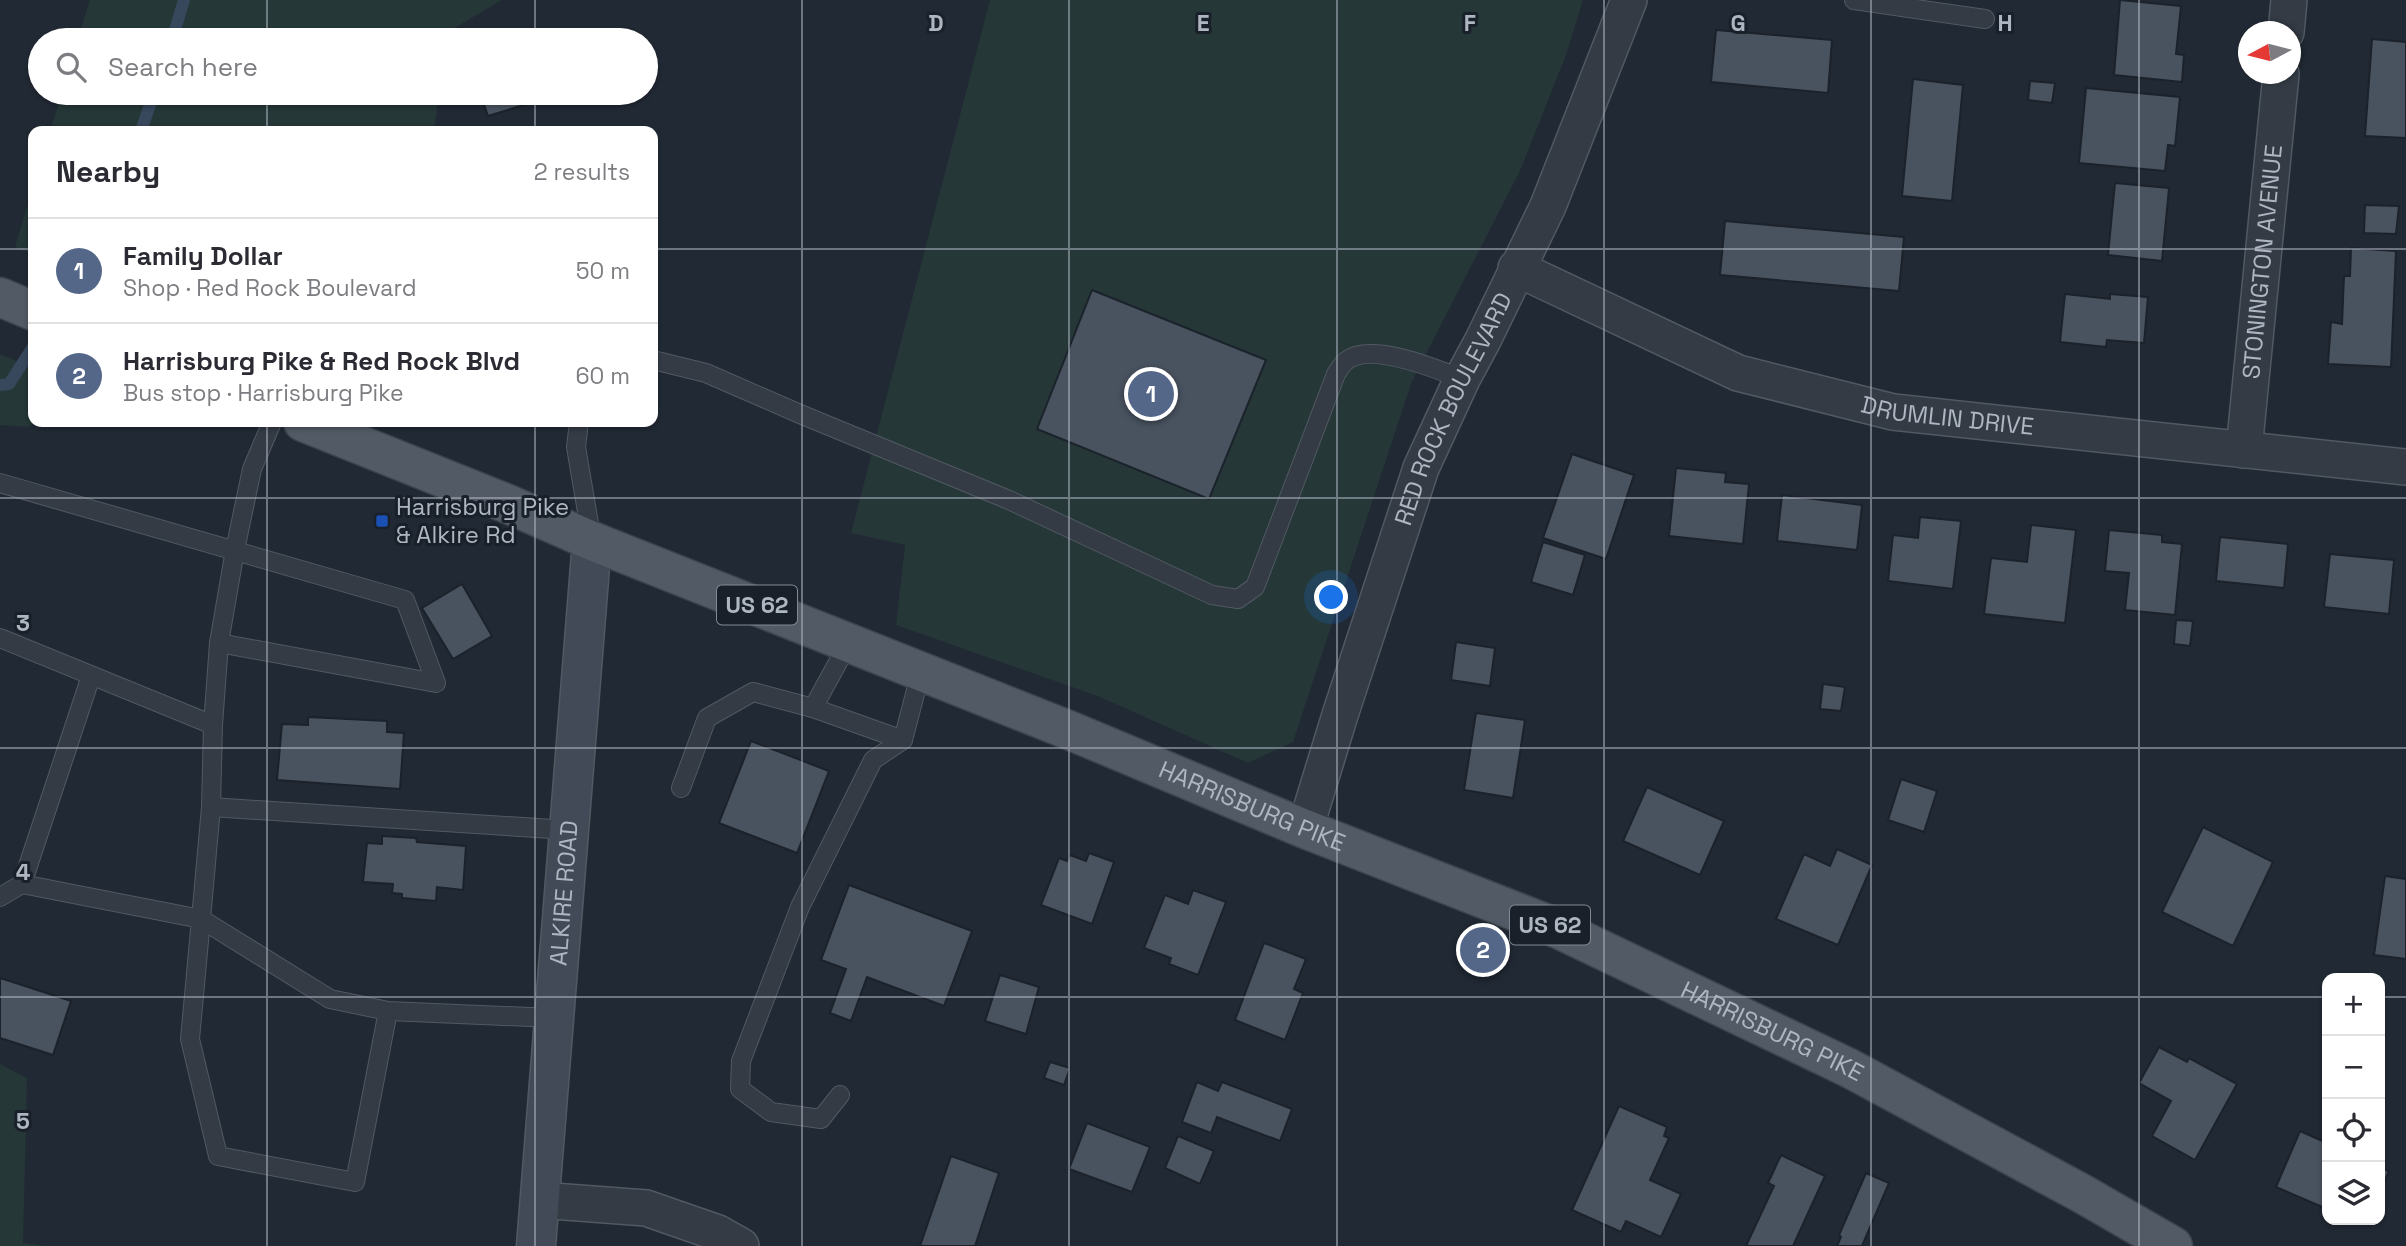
<!DOCTYPE html>
<meta charset="utf-8">
<style>
body{margin:0;font-family:"Space Grotesk",sans-serif;background:#f7f7f7;color:#2b2b33}
.controls{position:absolute;right:21px;bottom:21px;display:grid;overflow:hidden;border-radius:14px;box-shadow:0 2px 5px #0004}
.controls button{width:63px;height:63px;display:grid;place-items:center;padding:0;border:0;border-bottom:2px solid #e1e1e2;background:#fff;color:#2b2b33;font:35px sans-serif}
.compass{position:absolute;left:2238px;top:21px;width:63px;height:63px;border-radius:50%;background:#fff;box-shadow:0 2px 5px #0004;rotate:263deg}
.you{position:absolute;left:1332px;top:598px;width:24px;height:24px;margin:-18px;border:5px solid #fff;border-radius:50%;background:#1a73e8;box-shadow:0 0 0 10px #1a73e833}
.badge{display:grid;place-items:center;width:46px;height:46px;border-radius:50%;background:#546788;color:#fff;font-size:23px;font-weight:700}
.pin{position:absolute;translate:-50% -50%;border:4px solid #fff;box-shadow:0 2px 7px #0006}
.list{margin:0;padding:0;list-style:none}
h2{display:flex;justify-content:space-between;align-items:center;height:91px;margin:0;padding:0 28px;font-size:30px}
h2 small{font-size:23px;font-weight:400;color:#7c7c81}
.list li{display:grid;grid-template-columns:46px 1fr auto;gap:21px;align-items:center;box-sizing:border-box;height:105px;padding:0 28px;border-top:2px solid #e1e1e2}
.list b{display:block;font-size:26px;white-space:nowrap}
.list p{margin:0;font-size:23px;white-space:nowrap;color:#7c7c81}
.list em{font-size:23px;font-style:normal;color:#7c7c81}
.icon{flex:none;width:38px;height:38px;fill:none;stroke:currentColor;stroke-width:2;stroke-linecap:round;stroke-linejoin:round}
.map{position:relative;flex:none;width:2406px;height:1246px;overflow:hidden}
.search{position:absolute;background:#fff;box-shadow:0 2px 5px #0004;left:28px;top:28px;width:630px;height:77px;display:flex;align-items:center;gap:18px;box-sizing:border-box;padding:0 24px;border-radius:38px;color:#7c7c81;font-size:26px}
.panel{position:absolute;background:#fff;box-shadow:0 2px 5px #0004;left:28px;top:126px;width:630px;height:301px;border-radius:14px}
.map>svg:first-child{display:block}
</style>
<div class="map">
<svg width="2406" height="1246" viewBox="0 0 2406 1246">
<rect width="100%" height="100%" fill="#212934"/>
<!-- green -->
<g fill="#253737">
<polygon points="90,0 502,0 446,33 445,40 77,40"/>
<polygon points="990,0 1583,0 1566,55 1520,171 1412,381 1293,742 1248,763 1100,697 896,625 905,545 851,533"/>
<polygon points="62,93 439,93 434,131 209,131 202,129 197,131 50,131"/>
<polygon points="33,187 33,254 15,247"/>
<polygon points="0,354 33,368 33,422 37,422 28,427 0,425"/>
<polygon points="0,1064 27,1078 23,1243 47,1246 0,1246"/>
</g>
<g fill="none" stroke-linecap="round" stroke-linejoin="round">
<!-- stream -->
<g stroke="#37475c" stroke-width="12">
<polyline points="172,40 184,0"/>
<polyline points="141,131 154,93"/>
<polyline points="0,385 9,384 33,347"/>
</g>
</g>
<!-- building -->
<g fill="#495360" stroke="#1b222b" stroke-width="2">
<polygon points="2120,0 2181,6 2176,54 2184,55 2182,82 2114,75"/>
<polygon points="1716,30 1832,40 1828,93 1711,82"/>
<polygon points="2372,39 2406,42 2406,138 2365,136"/>
<polygon points="1913,79 1963,85 1952,201 1902,196"/>
<polygon points="2030,81 2055,83 2052,103 2028,100"/>
<polygon points="2086,88 2180,97 2175,146 2168,145 2165,171 2079,163"/>
<polygon points="480,93 523,93 527,104 488,116"/>
<polygon points="523,93 560,93 560,95 527,104"/>
<polygon points="2115,183 2169,188 2162,261 2108,255"/>
<polygon points="2365,205 2399,206 2396,234 2364,233"/>
<polygon points="1725,221 1904,237 1899,291 1720,275"/>
<polygon points="2351,248 2396,251 2391,367 2328,364 2331,322 2342,324 2344,276 2350,276"/>
<polygon points="1092,290 1266,360 1209,499 1037,429"/>
<polygon points="2065,294 2110,299 2110,294 2148,297 2144,343 2107,340 2106,347 2060,342"/>
<polygon points="1572,454 1634,475 1606,559 1543,538"/>
<polygon points="1676,468 1726,473 1725,482 1749,484 1743,544 1669,536"/>
<polygon points="1782,495 1862,505 1857,550 1777,541"/>
<polygon points="1920,517 1961,521 1953,589 1888,581 1893,535 1918,538"/>
<polygon points="2031,525 2076,530 2065,623 1984,614 1991,558 2027,562"/>
<polygon points="2109,530 2162,535 2162,542 2182,544 2175,615 2125,610 2129,573 2105,571"/>
<polygon points="2220,537 2288,544 2284,588 2216,581"/>
<polygon points="1543,542 1585,555 1573,595 1531,582"/>
<polygon points="2330,554 2394,560 2389,614 2324,607"/>
<polygon points="462,584 492,636 453,659 422,608"/>
<polygon points="2176,620 2193,621 2190,646 2174,644"/>
<polygon points="1456,642 1495,648 1490,686 1451,680"/>
<polygon points="1823,684 1845,687 1841,711 1820,709"/>
<polygon points="1476,713 1525,720 1513,798 1464,790"/>
<polygon points="308,717 387,721 387,732 404,733 400,789 277,780 282,724 308,725"/>
<polygon points="751,741 829,771 797,853 719,823"/>
<polygon points="1901,779 1937,791 1924,832 1888,820"/>
<polygon points="1647,787 1724,821 1700,875 1623,841"/>
<polygon points="2203,827 2273,862 2233,946 2162,912"/>
<polygon points="382,836 416,838 417,842 466,846 463,890 437,887 436,901 402,898 402,894 392,893 393,884 363,882 367,843 382,844"/>
<polygon points="1837,849 1872,865 1838,945 1776,919 1804,854 1830,866"/>
<polygon points="1089,853 1114,862 1092,924 1041,905 1059,858 1067,861 1070,855 1086,861"/>
<polygon points="2385,876 2406,879 2406,959 2374,955"/>
<polygon points="849,885 972,931 944,1006 867,977 851,1021 830,1013 846,969 821,960"/>
<polygon points="1193,890 1226,902 1198,975 1169,964 1171,958 1144,948 1165,895 1188,904"/>
<polygon points="1264,943 1306,959 1294,989 1303,993 1285,1040 1235,1020"/>
<polygon points="1000,975 1039,987 1026,1034 985,1021"/>
<polygon points="0,978 71,1001 53,1055 0,1038"/>
<polygon points="2159,1047 2187,1062 2189,1058 2237,1084 2195,1160 2152,1136 2171,1101 2139,1083"/>
<polygon points="1050,1062 1070,1068 1064,1085 1044,1078"/>
<polygon points="1197,1082 1218,1091 1222,1082 1292,1109 1280,1141 1217,1117 1211,1133 1182,1122"/>
<polygon points="1619,1106 1667,1127 1664,1136 1669,1138 1650,1180 1681,1194 1661,1237 1626,1221 1621,1232 1572,1210"/>
<polygon points="1087,1123 1150,1147 1132,1192 1069,1169"/>
<polygon points="2300,1131 2327,1143 2327,1209 2276,1187"/>
<polygon points="1178,1136 1214,1151 1200,1184 1165,1168"/>
<polygon points="1781,1155 1825,1176 1793,1246 1746,1246 1774,1186 1768,1183"/>
<polygon points="951,1156 999,1173 975,1246 920,1246"/>
<polygon points="2380,1167 2389,1171 2380,1193"/>
<polygon points="1866,1173 1889,1183 1862,1246 1837,1246 1841,1237 1839,1235"/>
</g>
<g fill="none" stroke-linecap="round" stroke-linejoin="round">
<defs>
<g id="lane">
<polyline points="1854,0 1985,19"/>
<path d="M653 360 706 373 800 414 1009 500 1212 595 1238 599 1255 587 1336 374C1339 370 1342 364 1346 361 1370 341 1437 369 1462 379"/>
<polyline points="272,422 252,469 235,550 219,643 213,725 211,807 201,919 330,999 388,1011 554,1018"/>
<polyline points="579,422 576,447 592,541"/>
<polyline points="0,483 405,600 436,683 219,643"/>
<polyline points="0,638 213,725"/>
<polyline points="91,676 22,884 201,919 190,1039 218,1156 355,1182 388,1011"/>
<polyline points="813,708 903,740"/>
<polyline points="681,788 707,718 753,692 813,708 849,642"/>
<polyline points="211,807 568,830"/>
<polyline points="0,897 22,884"/>
<polyline points="840,1095 821,1119 771,1112 740,1089 741,1061 800,907 873,760 903,740 921,671"/>
</g>
<g id="street">
<polyline points="2286,32 2289,0"/>
<path id="s1" d="M1516 268 1738 373 1893 412 2406 467"/>
<path id="s2" d="M2244 450 2281 74"/>
<path id="s3" d="M1305 829 1340 715 1421 468 1462 379 1483 340 1548 206 1629 0"/>
<polyline points="539,1200 646,1208 718,1233 741,1246"/>
</g>
<g id="secondary">
<path id="s4" d="M536 1246 592 541"/>
</g>
<g id="primary">
<polyline points="0,297 33,311"/>
<path id="s5" d="M303 422 508 504 592 541 1071 731 1305 829 1550 925 1849 1068 2081 1193 2173 1246"/>
</g>
</defs>
<!-- lane casing -->
<use href="#lane" stroke="#515963" stroke-width="20"/>
<!-- street casing -->
<use href="#street" stroke="#515963" stroke-width="38"/>
<!-- secondary casing -->
<use href="#secondary" stroke="#515963" stroke-width="41"/>
<!-- primary casing -->
<use href="#primary" stroke="#3d444e" stroke-width="41"/>
<!-- lane -->
<use href="#lane" stroke="#343b45" stroke-width="18"/>
<!-- street -->
<use href="#street" stroke="#343b45" stroke-width="35"/>
<!-- secondary -->
<use href="#secondary" stroke="#424a57" stroke-width="38"/>
<!-- primary -->
<use href="#primary" stroke="#525a65" stroke-width="38"/>
</g>
<!-- grid -->
<path fill="none" stroke="#aeb6c2" stroke-width="2" stroke-opacity="0.55" d="M267 0V40M535 0V40M802 0V1246M1069 0V1246M1337 0V1246M1604 0V1246M1871 0V1246M2139 0V1246M267 93V131M535 93V131M0 249H33M653 249H2406M267 422V1246M535 422V1246M0 498H2406M0 748H2406M0 997H2327M2380 997H2406"/>
<!-- markers -->
<rect fill="#1a4fb4" stroke="#192029" stroke-width="2.5" x="375" y="514" width="14" height="14" rx="3.5"/>
<g text-anchor="middle" stroke-width="6" stroke-linejoin="round" paint-order="stroke">
<!-- shield labels -->
<g fill="#192029" stroke="#818994" stroke-width="2">
<rect x="717" y="585.5" width="80" height="39" rx="5"/>
<rect x="1510" y="905.5" width="80" height="39" rx="5"/>
</g>
<g font-size="23" font-weight="bold" fill="#aeb6c2">
<text x="757" y="613">US 62</text>
<text x="1550" y="933">US 62</text>
</g>
<!-- street labels -->
<g font-size="24" fill="#aeb6c2" stroke="#192029">
<text dy="8" stroke="none"><textPath href="#s2" startOffset="189">STONINGTON AVENUE</textPath></text>
<text dy="8" stroke="none"><textPath href="#s3" startOffset="446">RED ROCK BOULEVARD</textPath></text>
<text dy="8" stroke="none"><textPath href="#s1" startOffset="460">DRUMLIN DRIVE</textPath></text>
<text dy="8" stroke="none"><textPath href="#s5" startOffset="1024">HARRISBURG PIKE</textPath></text>
<text dy="8" stroke="none"><textPath href="#s4" startOffset="354">ALKIRE ROAD</textPath></text>
<text dy="8" stroke="none"><textPath href="#s5" startOffset="1591">HARRISBURG PIKE</textPath></text>
</g>
<!-- poi labels -->
<g font-size="24" fill="#aeb6c2" stroke="#192029" text-anchor="start">
<text x="396" y="515">Harrisburg Pike<tspan x="396" dy="28">&amp; Alkire Rd</tspan></text>
</g>
</g>
<g font-size="23" text-anchor="middle" font-weight="bold" fill="#aeb6c2" stroke="#192029" stroke-width="6" stroke-linejoin="round" paint-order="stroke">
<text x="936" y="31">D</text>
<text x="1203" y="31">E</text>
<text x="1470" y="31">F</text>
<text x="1738" y="31">G</text>
<text x="2005" y="31">H</text>
<text x="23" y="631">3</text>
<text x="23" y="880">4</text>
<text x="23" y="1129">5</text>
</g>
</svg>
<div class="controls">
<button>+</button>
<button>−</button>
<button><svg class="icon" aria-label="locate" viewBox="0 0 24 24"><circle cx="12" cy="12" r="6"/><path d="M12 2v4M12 18v4M2 12h4M18 12h4"/></svg></button>
<button><svg class="icon" aria-label="layers" viewBox="0 0 24 24"><path d="M12 4l9 5-9 5-9-5zM3 14l9 5 9-5"/></svg></button>
</div>
<svg class="compass" viewBox="-18 -18 36 36"><path d="M0-13l5 13h-10z" fill="#e53935"/><path d="M0 13l5-13h-10z" fill="#7c7c81"/></svg>
<div class="you"></div>
<div class="pin badge" style="left:1151px;top:394px">1</div>
<div class="pin badge" style="left:1483px;top:950px">2</div>
<div class="search"><svg class="icon" aria-label="search" viewBox="0 0 24 24"><circle cx="10" cy="10" r="6"/><path d="M15 15l6 6"/></svg>Search here</div>
<section class="panel">
<h2>Nearby<small>2 results</small></h2>
<ul class="list">
<li><span class="badge">1</span><div><b>Family Dollar</b><p>Shop · Red Rock Boulevard</p></div><em>50 m</em></li>
<li><span class="badge">2</span><div><b>Harrisburg Pike &amp; Red Rock Blvd</b><p>Bus stop · Harrisburg Pike</p></div><em>60 m</em></li>
</ul>
</section>
</div>
